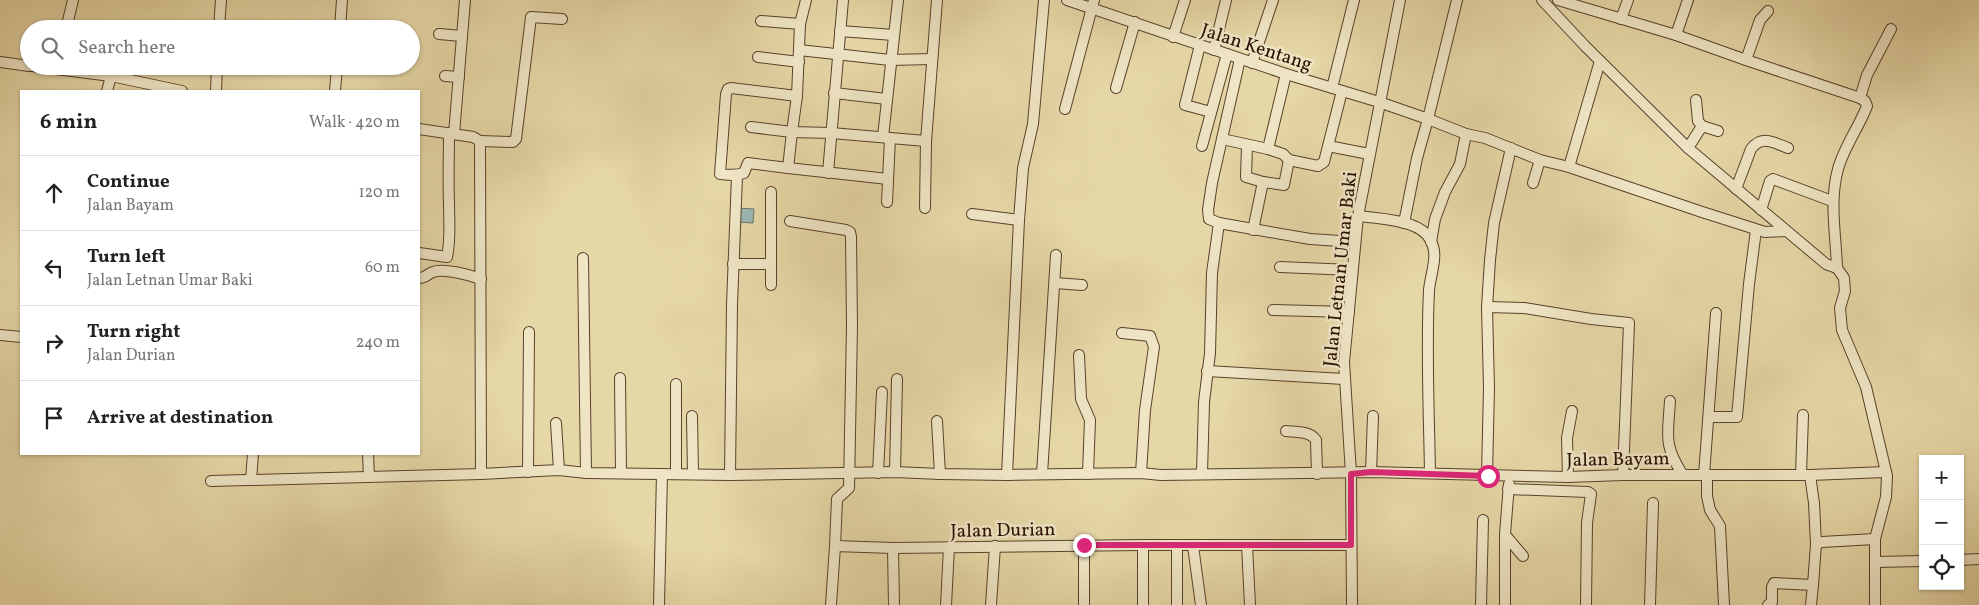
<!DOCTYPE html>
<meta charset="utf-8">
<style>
body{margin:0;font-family:Vollkorn,serif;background:#f6f6f6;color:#222}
.controls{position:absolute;right:15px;bottom:15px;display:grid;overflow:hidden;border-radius:0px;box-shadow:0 1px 4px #0004}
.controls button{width:45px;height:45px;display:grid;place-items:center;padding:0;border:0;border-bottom:1px solid #e0e0e0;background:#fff;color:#222;font:25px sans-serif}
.stop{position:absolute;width:15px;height:15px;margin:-11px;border:4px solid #db2777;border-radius:50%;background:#fff}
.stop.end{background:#db2777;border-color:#fff;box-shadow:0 1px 5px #0008}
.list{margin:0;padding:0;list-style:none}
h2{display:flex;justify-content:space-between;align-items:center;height:65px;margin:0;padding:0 20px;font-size:21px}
h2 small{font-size:16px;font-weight:400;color:#767676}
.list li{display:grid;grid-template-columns:32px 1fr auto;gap:15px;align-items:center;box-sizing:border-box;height:75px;padding:0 20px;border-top:1px solid #e0e0e0}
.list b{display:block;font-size:19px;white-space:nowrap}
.list p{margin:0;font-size:16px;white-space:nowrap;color:#767676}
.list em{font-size:16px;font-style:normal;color:#767676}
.icon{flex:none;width:28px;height:28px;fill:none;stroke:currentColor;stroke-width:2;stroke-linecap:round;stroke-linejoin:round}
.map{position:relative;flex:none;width:1979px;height:605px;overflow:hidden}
.search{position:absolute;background:#fff;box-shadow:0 1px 4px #0004;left:20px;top:20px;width:400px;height:55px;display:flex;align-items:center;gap:12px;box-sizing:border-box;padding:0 18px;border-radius:28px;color:#767676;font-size:19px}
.panel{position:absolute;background:#fff;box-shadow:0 1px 4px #0004;left:20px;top:90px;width:400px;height:365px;border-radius:0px}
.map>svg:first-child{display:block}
</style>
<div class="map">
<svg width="1979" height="605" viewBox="0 0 1979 605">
<rect width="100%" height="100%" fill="#e6d7a6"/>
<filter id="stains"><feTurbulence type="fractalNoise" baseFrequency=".004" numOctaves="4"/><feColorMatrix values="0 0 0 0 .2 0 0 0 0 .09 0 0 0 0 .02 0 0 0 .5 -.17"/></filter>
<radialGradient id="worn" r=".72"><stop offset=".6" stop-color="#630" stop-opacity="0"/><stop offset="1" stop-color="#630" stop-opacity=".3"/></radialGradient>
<!-- water -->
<polygon fill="#9ab7b1" stroke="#6d746a" points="737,208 754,209 753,223 736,222"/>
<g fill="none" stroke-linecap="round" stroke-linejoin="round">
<defs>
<g id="minor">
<polyline points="806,0 800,24 797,96 792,132 831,133 926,141 937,0"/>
<polyline points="1067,0 1286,74 1379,102 1428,119 1466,134 1485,138 1540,160 1569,167 1702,212 1765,232 1786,231"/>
<polyline points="1542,0 1585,46 1688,148 1826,264 1837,268 1844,278 1845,291 1840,308 1842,330 1866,387 1887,476 1886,497 1875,539 1875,605"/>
<path d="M1558 0 1676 35 1746 60 1860 98 1865 101 1867 106C1859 127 1844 147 1838 169 1829 202 1836 235 1837 268"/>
<polyline points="1621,19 1628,0"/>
<polyline points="761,21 800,24"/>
<polyline points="66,29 73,0"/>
<polyline points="219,29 221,0"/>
<polyline points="340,29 342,0"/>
<polyline points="840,31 894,35"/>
<polyline points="439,34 462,36"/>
<polyline points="1676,35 1688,0"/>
<polyline points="1173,37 1185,0"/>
<polyline points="1200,45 1185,105 1211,112"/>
<polyline points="799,50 890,60 932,59"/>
<polyline points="1214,50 1226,0"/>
<polyline points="758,57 799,62"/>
<polyline points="1746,60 1760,20 1768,11"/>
<polyline points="0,62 29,66"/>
<polyline points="1252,63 1273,0"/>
<polyline points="32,66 111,76 182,91"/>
<polyline points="1286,74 1268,149 1283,154 1289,160 1318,166 1324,162 1342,91"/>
<polyline points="445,76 459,77"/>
<polyline points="1116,88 1135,22"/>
<polyline points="1332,88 1354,0"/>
<polyline points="107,91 111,76"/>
<polyline points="216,91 217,66"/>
<polyline points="335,91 337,66"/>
<polyline points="834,93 887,99"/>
<polyline points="1860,98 1867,75 1891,29"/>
<polyline points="1696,100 1698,121 1702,126"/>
<polyline points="1065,109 1094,0"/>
<path d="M751 127 792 132 788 168 748 163 744 173C736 176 729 175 720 174L726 94 728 89 731 88 797 96"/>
<polyline points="419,129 473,137 480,141 481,474"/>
<polyline points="454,134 465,0"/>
<polyline points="883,137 898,0"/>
<polyline points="1222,139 1268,149"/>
<polyline points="480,141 513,142 516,139 531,17 562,19"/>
<polyline points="1247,145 1246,177 1263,182"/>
<polyline points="1202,146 1227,54"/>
<polyline points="1328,146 1369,154"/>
<polyline points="1688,148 1702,126 1718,131"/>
<polyline points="1569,167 1600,61"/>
<polyline points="788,168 888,179"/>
<polyline points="828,173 843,0"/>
<polyline points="1533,183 1540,160"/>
<path d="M1736 189 1751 149C1762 134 1774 143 1788 148"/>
<polyline points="887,202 890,138"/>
<polyline points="925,208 926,141"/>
<polyline points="1761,210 1770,181 1773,179 1832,201"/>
<polyline points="972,214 1019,220"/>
<path d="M1358 216C1376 218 1415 220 1427 235 1441 252 1431 270 1429 290 1426 351 1429 412 1430 473"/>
<polyline points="790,221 846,230 850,232 851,237 852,326 849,488 837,499 835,546"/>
<polyline points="1219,223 1310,239 1355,242"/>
<polyline points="1404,223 1417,158 1428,119 1457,0"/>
<polyline points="1253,230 1263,182 1284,185 1289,160"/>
<polyline points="1431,242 1435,219 1445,192 1460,164 1466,134"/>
<path d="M419 253 447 257C451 238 449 222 449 203 448 180 449 157 449 133"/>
<polyline points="583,258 586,473"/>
<polyline points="733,264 771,264"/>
<polyline points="1280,267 1352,270"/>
<path d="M419 278C426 278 427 274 433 272 444 268 470 275 481 279"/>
<polyline points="1055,283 1082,285"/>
<polyline points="771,285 771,192"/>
<polyline points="1487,307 1524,308 1591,319 1629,323 1623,475"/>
<polyline points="1273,310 1349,312"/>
<polyline points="1122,333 1150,336 1154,347 1145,410 1141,473"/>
<polyline points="0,335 21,337"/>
<polyline points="1079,355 1081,399 1090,420 1088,474"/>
<polyline points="1207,371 1344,379"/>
<polyline points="620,378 621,473"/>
<path d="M1670 401C1668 435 1663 445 1683 475"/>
<polyline points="692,416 693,474"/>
<polyline points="1709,417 1737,417 1749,284 1756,230"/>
<polyline points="937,421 940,474"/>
<polyline points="556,423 559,470"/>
<path d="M1286 431C1296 432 1310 431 1316 440L1317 474"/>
<polyline points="368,454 369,477"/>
<polyline points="528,472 529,332"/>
<polyline points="895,472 897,379"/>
<polyline points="1371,472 1373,416"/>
<polyline points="878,473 882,392"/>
<polyline points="1202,473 1204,402 1210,353 1212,273 1219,223 1209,219 1208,210 1212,183 1240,59"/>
<polyline points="676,474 676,384"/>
<polyline points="1042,474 1056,255"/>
<polyline points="730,475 732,305 737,176"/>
<polyline points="1007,475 1019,220 1023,168 1033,124 1044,0"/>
<polyline points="1487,475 1489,388 1487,307 1490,260 1494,223 1511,148"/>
<polyline points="1704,475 1716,313"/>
<polyline points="1707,475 1707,496 1710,510 1720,526 1724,605"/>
<polyline points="1801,475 1803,415"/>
<polyline points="1810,475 1814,503 1816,544"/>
<polyline points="1568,477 1567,438 1572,411"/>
<polyline points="251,480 253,454"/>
<polyline points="211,481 481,474 559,470 586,473 730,475 895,472 940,474 1007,475 1141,473 1161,475 1371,472 1568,477 1623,475 1810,475 1886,472"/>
<polyline points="1508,489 1588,492 1591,494 1587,523 1586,605"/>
<polyline points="1506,536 1523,556"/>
<polyline points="1084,545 1084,605"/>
<polyline points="1177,545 1177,605"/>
<polyline points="1247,545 1250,605"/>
<polyline points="1193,546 1201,605"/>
<polyline points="893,548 894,605"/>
<polyline points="1960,560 1979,559"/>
<polyline points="1875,562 1923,561"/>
<polyline points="659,605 662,474"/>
<polyline points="831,605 835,546 893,548 1143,545 1351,545"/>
<polyline points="946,605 949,547"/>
<polyline points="991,605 995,546"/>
<polyline points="1143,605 1143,545"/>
<polyline points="1352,605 1351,474 1344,362 1358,216 1400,0"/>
<polyline points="1481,605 1483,520"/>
<polyline points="1505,605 1505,534 1509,484"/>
<polyline points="1650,605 1653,503"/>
<polyline points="1768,605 1772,602 1772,587 1774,583 1813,585 1816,544 1822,542 1875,539"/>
<polyline points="1811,605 1813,585"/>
</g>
</defs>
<!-- minor casing -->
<use href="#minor" stroke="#58412a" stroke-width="12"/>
<!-- minor -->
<use href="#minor" stroke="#efe5c5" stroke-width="10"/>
</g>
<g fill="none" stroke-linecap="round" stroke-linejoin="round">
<!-- route -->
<polyline stroke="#db2777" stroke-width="6" points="1084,545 1351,545 1351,474 1371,472 1488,476"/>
</g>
<g text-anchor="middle" stroke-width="5" stroke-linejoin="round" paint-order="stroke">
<!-- street labels -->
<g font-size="19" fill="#290f00" stroke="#efe5c5">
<text transform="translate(1257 46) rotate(18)" y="7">Jalan Kentang</text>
<text transform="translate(1339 269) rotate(-84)" y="7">Jalan Letnan Umar Baki</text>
<text transform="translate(1618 458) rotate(-1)" y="7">Jalan Bayam</text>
<text transform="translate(1003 529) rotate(-1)" y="7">Jalan Durian</text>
</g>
</g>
<rect width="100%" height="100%" filter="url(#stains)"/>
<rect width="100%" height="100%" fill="url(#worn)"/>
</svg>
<div class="controls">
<button>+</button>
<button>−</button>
<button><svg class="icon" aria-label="locate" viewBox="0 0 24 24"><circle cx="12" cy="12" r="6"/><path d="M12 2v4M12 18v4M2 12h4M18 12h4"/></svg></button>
</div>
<div class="stop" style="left:1488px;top:476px"></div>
<div class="stop end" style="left:1084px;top:545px"></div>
<div class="search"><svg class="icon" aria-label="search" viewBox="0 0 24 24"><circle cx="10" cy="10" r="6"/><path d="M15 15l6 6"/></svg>Search here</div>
<section class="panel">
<h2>6 min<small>Walk · 420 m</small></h2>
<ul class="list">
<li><svg class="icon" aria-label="ahead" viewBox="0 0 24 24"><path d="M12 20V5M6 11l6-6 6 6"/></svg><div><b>Continue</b><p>Jalan Bayam</p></div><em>120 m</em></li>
<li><svg class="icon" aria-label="left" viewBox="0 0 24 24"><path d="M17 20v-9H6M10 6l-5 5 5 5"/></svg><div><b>Turn left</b><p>Jalan Letnan Umar Baki</p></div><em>60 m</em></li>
<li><svg class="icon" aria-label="right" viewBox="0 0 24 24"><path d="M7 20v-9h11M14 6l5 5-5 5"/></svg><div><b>Turn right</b><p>Jalan Durian</p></div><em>240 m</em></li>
<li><svg class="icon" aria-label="arrive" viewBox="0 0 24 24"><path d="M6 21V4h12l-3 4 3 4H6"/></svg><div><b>Arrive at destination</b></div></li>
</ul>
</section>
</div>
